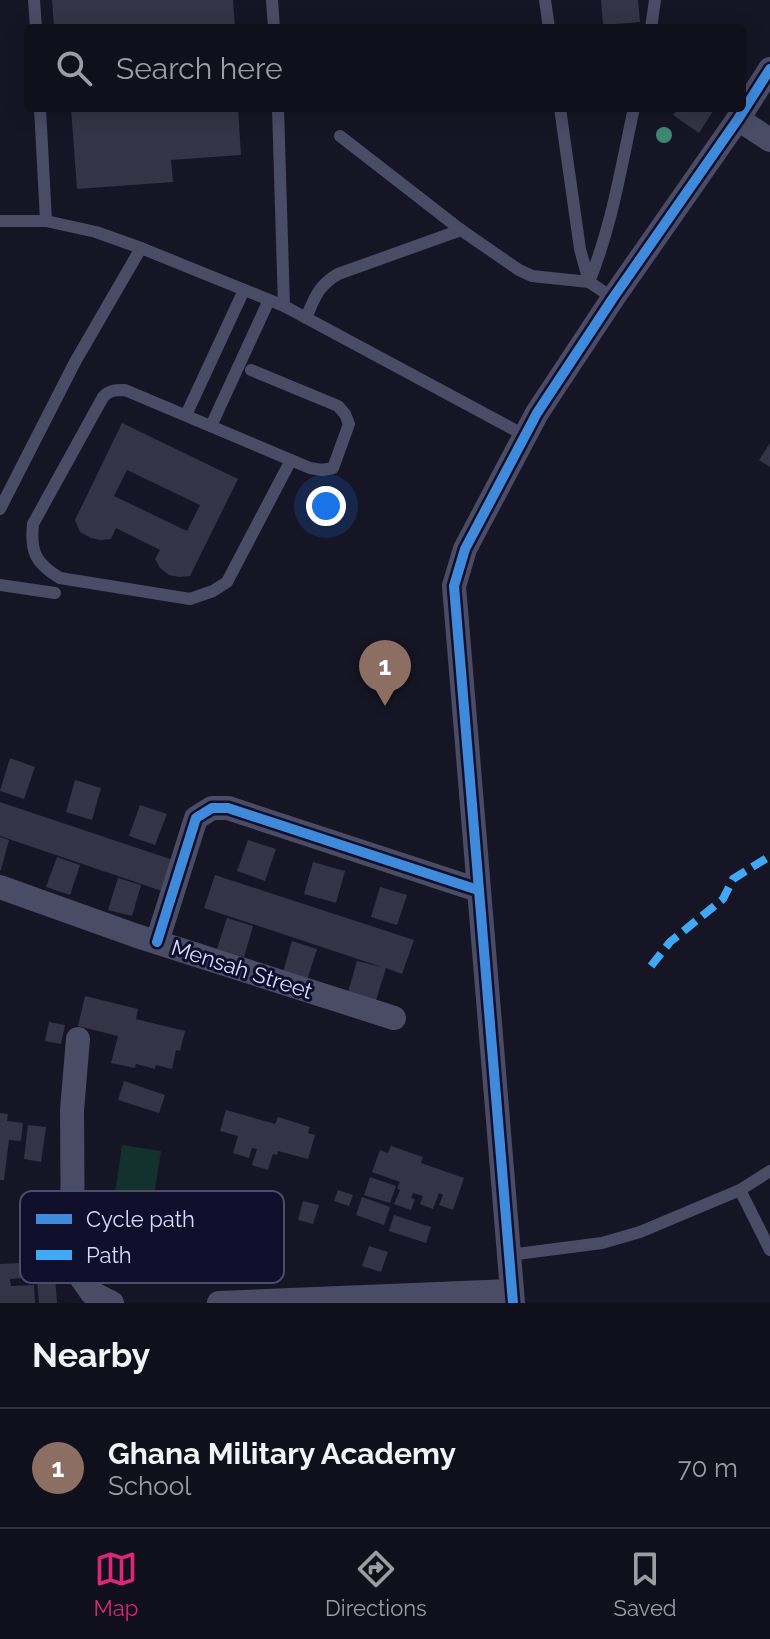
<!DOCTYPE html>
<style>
body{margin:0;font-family:Raleway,sans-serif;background:#191925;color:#f1f3f6}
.you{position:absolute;left:326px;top:506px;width:28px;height:28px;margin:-20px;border:6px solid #fff;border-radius:50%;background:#1a73e8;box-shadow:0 0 0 12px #1a73e833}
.badge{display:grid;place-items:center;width:52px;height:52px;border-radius:50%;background:#db2777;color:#fff;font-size:26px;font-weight:700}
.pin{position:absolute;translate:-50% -66px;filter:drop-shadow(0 2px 4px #0008)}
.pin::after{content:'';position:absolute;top:42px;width:28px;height:24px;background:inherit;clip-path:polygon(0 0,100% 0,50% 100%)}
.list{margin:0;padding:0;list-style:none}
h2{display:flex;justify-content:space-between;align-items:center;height:104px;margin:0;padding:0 32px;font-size:34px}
h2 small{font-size:26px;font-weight:400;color:#9c9da3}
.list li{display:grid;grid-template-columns:52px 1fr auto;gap:24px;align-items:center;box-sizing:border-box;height:120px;padding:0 32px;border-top:2px solid #30303b}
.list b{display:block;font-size:30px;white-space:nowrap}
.list p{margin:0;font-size:26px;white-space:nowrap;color:#9c9da3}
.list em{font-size:26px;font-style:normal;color:#9c9da3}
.icon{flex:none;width:44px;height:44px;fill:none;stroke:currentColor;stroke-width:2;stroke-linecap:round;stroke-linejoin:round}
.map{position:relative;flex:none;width:770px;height:1303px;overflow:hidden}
.search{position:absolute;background:#10101c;box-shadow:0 4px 20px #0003;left:24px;right:24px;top:24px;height:88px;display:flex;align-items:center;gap:20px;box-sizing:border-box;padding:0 28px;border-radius:8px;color:#9c9da3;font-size:30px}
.sheet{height:224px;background:#10101c}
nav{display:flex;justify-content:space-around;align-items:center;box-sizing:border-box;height:112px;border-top:2px solid #30303b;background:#10101c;font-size:22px;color:#9c9da3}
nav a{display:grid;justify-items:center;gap:4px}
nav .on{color:#db2777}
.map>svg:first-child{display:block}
</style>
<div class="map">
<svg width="770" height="1303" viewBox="0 0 770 1303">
<rect width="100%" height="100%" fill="#161525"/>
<!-- green -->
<polygon fill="#13312e" points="122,1145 161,1151 149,1227 111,1221"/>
<!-- building -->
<g fill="#343446" fill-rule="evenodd">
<polygon points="52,0 233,0 235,28 54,28"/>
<polygon points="601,0 638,0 640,22 603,25"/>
<polygon points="71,108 238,108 241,155 171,160 173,182 77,189"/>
<polygon points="678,108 715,108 699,133 673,115"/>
<path d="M122 423 238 479 190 576 179 577 169 575 160 568 155 559 160 550 116 528 111 539 100 540 91 538 80 532 75 520ZM127 470 200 505 187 531 114 496Z"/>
<polygon points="770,443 770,467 759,460"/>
<polygon points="10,758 35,767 24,799 0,791"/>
<polygon points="75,780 101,788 92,820 66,812"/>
<polygon points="0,802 173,860 162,891 0,836"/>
<polygon points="140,805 167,814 155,845 129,836"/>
<polygon points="0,837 9,840 1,870 0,870"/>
<polygon points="248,840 276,849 265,881 237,871"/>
<polygon points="57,857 80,865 70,895 46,887"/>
<polygon points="313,862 345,871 336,903 304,894"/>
<polygon points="215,875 414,940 402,974 386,968 376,1000 348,992 357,961 382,967 204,908"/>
<polygon points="118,878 141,885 132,916 108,910"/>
<polygon points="380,887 407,895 397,925 371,917"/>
<polygon points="227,918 253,926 244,957 217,949"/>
<polygon points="292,941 317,949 307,980 283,972"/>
<polygon points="85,996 138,1009 136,1019 185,1031 180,1051 176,1050 172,1069 156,1065 155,1069 136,1064 135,1068 111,1063 118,1036 78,1026"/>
<polygon points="49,1022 65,1025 61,1044 45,1041"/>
<polygon points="124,1081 165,1095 159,1113 118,1100"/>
<polygon points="226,1110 275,1124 278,1117 310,1127 308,1133 315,1135 308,1159 278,1151 277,1155 273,1154 268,1170 252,1165 257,1149 252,1148 249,1158 233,1153 238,1136 220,1131"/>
<polygon points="0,1113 8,1114 7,1121 23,1123 21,1141 9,1140 4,1180 0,1180"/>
<polygon points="28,1125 46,1127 41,1162 24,1159"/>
<polygon points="391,1146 423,1157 421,1163 464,1178 453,1210 439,1205 443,1195 439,1193 433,1209 420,1204 423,1196 413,1193 411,1198 415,1199 411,1210 394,1204 400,1190 397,1188 400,1182 372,1172 380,1150 388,1153"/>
<polygon points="370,1177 396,1186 390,1203 364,1195"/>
<polygon points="338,1190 353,1195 349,1206 334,1201"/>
<polygon points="362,1197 390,1207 384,1225 356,1215"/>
<polygon points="303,1201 319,1205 313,1224 298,1220"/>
<polygon points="394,1215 431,1227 426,1243 389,1231"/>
<polygon points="369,1246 388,1252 381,1272 362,1266"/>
<polygon points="21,1263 22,1278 10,1279 11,1286 34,1285 35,1303 0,1303 0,1264"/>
<polygon points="55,1278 57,1303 39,1303 37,1280"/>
</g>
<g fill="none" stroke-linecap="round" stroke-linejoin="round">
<!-- service -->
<g stroke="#4a4c66" stroke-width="12">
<polyline points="34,0 36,28"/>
<polyline points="272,0 274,28"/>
<polyline points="545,0 549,28"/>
<polyline points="651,28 655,0"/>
<polyline points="40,108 46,221"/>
<polyline points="278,108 284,306"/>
<polyline points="560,108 580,249 589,282 613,298"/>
<path d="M340 136 461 230 519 270 532 276 589 282C612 226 621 167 634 108"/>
<polyline points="0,221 46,221 96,232 141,248 284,306 526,436"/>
<path d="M306 318C315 297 318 286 338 274L461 230"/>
<path d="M251 370 338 406 345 414 349 424 333 468 322 470 310 468 125 390C116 390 109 390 103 397L33 524C30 552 36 564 60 578L190 599 213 591 227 582 291 460"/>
<polyline points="186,415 244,290"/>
<polyline points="211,426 269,300"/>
<polyline points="0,509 75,362 141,248"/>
<polyline points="0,585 55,593"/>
<polyline points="770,1171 740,1190 770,1250"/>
<polyline points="509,1255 602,1243 640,1232 740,1190"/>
</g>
<!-- minor -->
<g stroke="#4a4c66" stroke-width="24">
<polyline points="738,119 770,140"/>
<polyline points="0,887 137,936 394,1018"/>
<polyline points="157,942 196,818 212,808 228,808 478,890"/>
<polyline points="78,1039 72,1110 73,1266 92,1293 112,1303"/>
<polyline points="219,1303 512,1291"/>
<polyline points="513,1303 454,586 465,549 537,413 613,298 738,119 770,69"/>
</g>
<!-- quiet -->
<polyline stroke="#3fa9f5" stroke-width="8" stroke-dasharray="16 8" stroke-linecap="butt" points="651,966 670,942 723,899 733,879 770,856"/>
<defs>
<g id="cycleway">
<polyline points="157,942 196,818 212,808 228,808 478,890"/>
<polyline points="513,1303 454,586 465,549 537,413 613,298 738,119 770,69"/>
</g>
</defs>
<!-- cycleway casing -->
<use href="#cycleway" stroke="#100f2b" stroke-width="15"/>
<!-- cycleway -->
<use href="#cycleway" stroke="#408adc" stroke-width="10"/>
</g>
<!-- trees -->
<circle fill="#3d8873" cx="664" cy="135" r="8"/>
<g text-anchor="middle" stroke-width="6" stroke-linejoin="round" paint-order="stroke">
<!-- street labels -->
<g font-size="22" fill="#d9daff" stroke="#100f2b">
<text transform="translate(242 969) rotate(18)" y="8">Mensah Street</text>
</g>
</g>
<!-- legend -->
<rect x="20" y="1191" width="264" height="92" rx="12" fill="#100f2b" stroke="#4c4c6b" stroke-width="2"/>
<rect x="36" y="1214" width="36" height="10" fill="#408adc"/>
<rect x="36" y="1250" width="36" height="10" fill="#3fa9f5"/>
<g font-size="22" fill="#d9daff">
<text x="86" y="1227">Cycle path</text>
<text x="86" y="1263">Path</text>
</g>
</svg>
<div class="you"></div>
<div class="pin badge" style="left:385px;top:706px;background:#8d6e63">1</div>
<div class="search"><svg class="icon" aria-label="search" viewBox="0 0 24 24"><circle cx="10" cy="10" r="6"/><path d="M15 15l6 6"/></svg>Search here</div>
</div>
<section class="sheet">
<h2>Nearby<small></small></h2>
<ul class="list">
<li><span class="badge" style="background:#8d6e63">1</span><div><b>Ghana Military Academy</b><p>School</p></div><em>70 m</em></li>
</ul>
</section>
<nav>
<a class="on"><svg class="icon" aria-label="map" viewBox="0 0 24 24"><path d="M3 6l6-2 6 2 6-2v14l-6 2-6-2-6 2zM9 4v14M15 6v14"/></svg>Map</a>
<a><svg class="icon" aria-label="directions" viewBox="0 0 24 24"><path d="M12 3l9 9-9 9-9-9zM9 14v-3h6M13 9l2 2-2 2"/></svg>Directions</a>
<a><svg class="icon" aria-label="saved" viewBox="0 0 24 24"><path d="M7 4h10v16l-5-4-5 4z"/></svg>Saved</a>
</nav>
